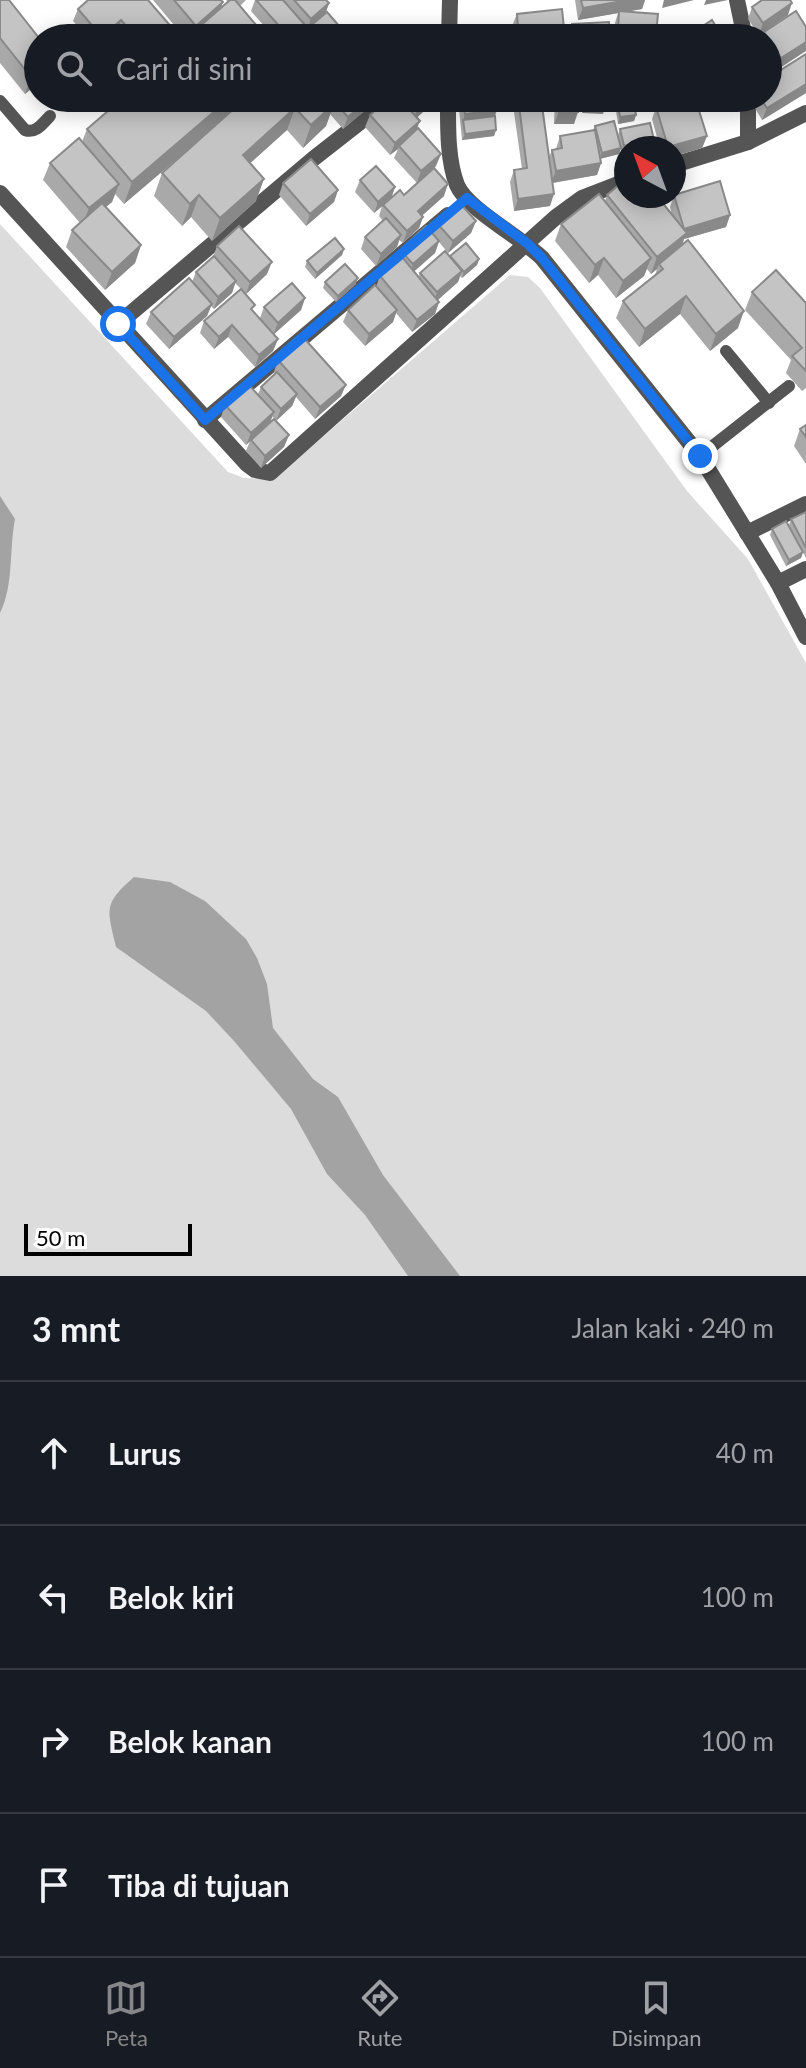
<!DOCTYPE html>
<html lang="id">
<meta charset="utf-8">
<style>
body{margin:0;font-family:Lato,sans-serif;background:#242831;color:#f1f3f6}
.compass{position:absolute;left:614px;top:136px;width:72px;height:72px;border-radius:50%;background:#171b24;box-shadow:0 4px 20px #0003;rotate:319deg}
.scale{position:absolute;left:24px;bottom:20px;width:168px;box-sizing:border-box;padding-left:8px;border:4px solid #000;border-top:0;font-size:22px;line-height:28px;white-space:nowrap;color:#000;-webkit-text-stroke:6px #fff;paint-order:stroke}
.stop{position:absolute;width:24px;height:24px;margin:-18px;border:6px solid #1a73e8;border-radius:50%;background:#fff}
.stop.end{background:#1a73e8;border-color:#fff;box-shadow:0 2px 8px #0008}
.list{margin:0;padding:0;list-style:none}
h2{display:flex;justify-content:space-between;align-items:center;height:104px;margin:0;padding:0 32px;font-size:34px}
h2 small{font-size:26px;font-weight:400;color:#9ea1a6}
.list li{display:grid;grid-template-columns:52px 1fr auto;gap:24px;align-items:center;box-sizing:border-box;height:144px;padding:0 32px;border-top:2px solid #363941}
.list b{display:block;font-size:30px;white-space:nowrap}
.list em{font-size:26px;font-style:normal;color:#9ea1a6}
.icon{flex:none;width:44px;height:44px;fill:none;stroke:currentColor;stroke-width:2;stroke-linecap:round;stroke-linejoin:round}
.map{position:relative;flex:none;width:806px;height:1276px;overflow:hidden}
.search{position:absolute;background:#171b24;box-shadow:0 4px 20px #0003;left:24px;right:24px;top:24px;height:88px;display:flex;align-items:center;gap:20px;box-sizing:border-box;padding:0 28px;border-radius:44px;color:#9ea1a6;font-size:30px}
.sheet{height:680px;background:#171b24}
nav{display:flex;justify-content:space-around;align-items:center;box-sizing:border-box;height:112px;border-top:2px solid #363941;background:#171b24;font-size:22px;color:#9ea1a6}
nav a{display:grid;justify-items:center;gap:4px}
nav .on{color:#858687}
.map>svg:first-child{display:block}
</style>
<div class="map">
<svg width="806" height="1276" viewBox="0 0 806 1276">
<rect width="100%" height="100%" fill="#fff"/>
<!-- green -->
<polygon fill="#dcdcdc" points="0,224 228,472 244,478 274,479 510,275 528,277 540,288 687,491 748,559 806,663 806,1276 0,1276"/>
<!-- water -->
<g fill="#a3a3a3">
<path d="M0 496 15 519C9 550 14 585 0 613Z"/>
<path d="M134 877 170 882 205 901 246 939 257 958 267 984 273 1028 313 1079 338 1097 383 1175 460 1276H408L365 1215 327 1174 291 1109 234 1041 206 1011 116 947C107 909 103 904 134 877Z"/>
</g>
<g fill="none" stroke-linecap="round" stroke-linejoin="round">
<!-- service -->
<g stroke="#555" stroke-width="12">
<path d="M0 101 25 130C36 134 43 123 50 116"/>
<polyline points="726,351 769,403"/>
<polyline points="700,456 789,386"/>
</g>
<!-- minor -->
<g stroke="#555" stroke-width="16">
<polyline points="737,0 745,38"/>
<polyline points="449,38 450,0"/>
<path d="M448 98C448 125 447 159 457 185 467 209 521 237 542 258L700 456 778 583 806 637"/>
<polyline points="748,142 748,98"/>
<polyline points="674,165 748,142 806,113"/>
<polyline points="0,193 247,464 255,470 270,473 556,217 582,198 626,181"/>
<polyline points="118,324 313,159 391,98"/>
<polyline points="205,420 448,215"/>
<polyline points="747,533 806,504"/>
<polyline points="778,583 806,569"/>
</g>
</g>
<!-- wall -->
<g fill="#a9a9a9">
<polygon points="0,0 38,83 25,94 0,63"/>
<polygon points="88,0 181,38 122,38 117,32 110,38 88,38 73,21 78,9"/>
<polygon points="153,0 221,0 223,2 221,8 228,2 226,0 246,0 240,6 267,38 185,38"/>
<polygon points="255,0 326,0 329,3 325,14 346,38 275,38 251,11"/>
<polygon points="575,0 645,0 642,9 625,12 656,34 655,38 614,38 615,23 618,13 578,20"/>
<polygon points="752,7 788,15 759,35 748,19"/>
<polygon points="517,14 565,38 513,38 512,26"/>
<polygon points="572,24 610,38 568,38"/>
<polygon points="806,27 777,70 768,56 768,38 762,38 764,32"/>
<polygon points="806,54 806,93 762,120 749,98 768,98"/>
<polygon points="123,98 375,98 373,104 343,129 330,114 326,126 303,148 287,130 250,163 256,201 212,241 191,217 182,226 154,196 162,173 204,136 124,204 115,194 112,202 106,207 141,245 135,263 105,290 66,247 72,230 80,223 43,180 50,163 82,142 87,129"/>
<polygon points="389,98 434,98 432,104 416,118 416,131 436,166 434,168 444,196 422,215 423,217 419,228 403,243 399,240 397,247 376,266 361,249 365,237 383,221 379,216 382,206 374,213 355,192 360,180 395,187 391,197 404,195 417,183 394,158 398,149 390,155 365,127 370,115"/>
<polygon points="458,98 495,98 497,110 495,116 496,130 494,136 462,140"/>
<polygon points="512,98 541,98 549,157 552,150 556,149 560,136 593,130 595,126 618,135 620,129 654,140 651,146 640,148 626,148 621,152 621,148 619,154 600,159 601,163 597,175 553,183 550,206 514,211 510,182 514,170 522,169"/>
<polygon points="555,98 579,98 574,124 554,124"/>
<polygon points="614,98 633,98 636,115 634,121 618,124"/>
<polygon points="656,107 707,136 702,148 674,156 674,148 660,148 652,119"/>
<polygon points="283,183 338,190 334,202 306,226 279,195"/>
<polygon points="607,195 672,215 670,207 674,195 730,215 726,227 684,239 682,245 738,328 710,351 680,314 639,347 616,318 623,301 655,275 657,269 651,274 647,269 644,276 616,298 598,275 589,283 555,241 561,224 605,201"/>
<polygon points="435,221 476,221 471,233 448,253 439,242 435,253 414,271 418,277 420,273 450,257 479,259 477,265 462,278 460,276 458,282 438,300 439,302 435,314 412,332 396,313 393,322 365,346 343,322 348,310 376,287 380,276 396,263 400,250 431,232"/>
<polygon points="217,246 267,274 246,294 253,311 260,318 264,307 305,298 301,310 274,334 278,339 273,351 255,367 228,337 214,349 200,333 204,321 241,289 235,283 232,293 214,309 211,306 207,316 169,349 146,324 151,312 192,282 196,272 213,257"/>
<polygon points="344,249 342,255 315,279 305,267 307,261"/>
<polygon points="325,282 356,284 336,302 323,288"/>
<polygon points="752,292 806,303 806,388 802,391 786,373 791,360 745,310"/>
<polygon points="278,360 341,396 315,419 296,397 292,406 276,421 272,416 270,422 289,435 284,447 261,468 246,451 250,441 246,445 221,417 225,405 258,394 261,387 275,374 274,372"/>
<polygon points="806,425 806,464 794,446 800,429"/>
<polygon points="806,512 806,558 803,552 801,558 786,566 770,535 772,529 802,551 789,525 791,519"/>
</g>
<!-- shaded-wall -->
<g fill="#898989">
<polygon points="628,0 645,0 642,9 578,20 583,8"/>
<polygon points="664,0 694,0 662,8"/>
<polygon points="706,0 728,0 704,5"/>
<polygon points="223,2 217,20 199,27 195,38 191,38 196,26"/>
<polygon points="329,3 325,15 307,31 311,19"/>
<polygon points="792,3 788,15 759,35 763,23"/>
<polygon points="121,20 117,32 110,38 101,38"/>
<polygon points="305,25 300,37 299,38 290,38"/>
<polygon points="618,32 656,34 655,38 615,38"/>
<polygon points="806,42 806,51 777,70 781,58"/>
<polygon points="38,71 38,83 25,94 31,77"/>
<polygon points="806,84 806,93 762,120 767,108"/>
<polygon points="230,98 242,98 239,106 124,204 132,182"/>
<polygon points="370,98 375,98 373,104 343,129 348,117"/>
<polygon points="429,98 434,98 432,104 413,121 417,109"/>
<polygon points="334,104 326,126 303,148 311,125"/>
<polygon points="584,107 605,108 603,114 582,113"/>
<polygon points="295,108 287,130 235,177 243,155"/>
<polygon points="497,110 492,122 463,120 465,114"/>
<polygon points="559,112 578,112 574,124 554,124"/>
<polygon points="636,115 634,121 618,124 620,117"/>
<polygon points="420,121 415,133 399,146 398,149 390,155 395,143"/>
<polygon points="496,130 494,136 462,140 465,134"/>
<polygon points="707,136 702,148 674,156 674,148 668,148"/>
<polygon points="654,140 651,146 640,148 626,148 626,151 621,152 624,146"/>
<polygon points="621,148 619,154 599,159 602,153"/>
<polygon points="441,154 436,166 417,183 421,171"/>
<polygon points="601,163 597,175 551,183 556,171"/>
<polygon points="264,179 256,201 212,241 220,218"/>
<polygon points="119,184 112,202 82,226 89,208"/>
<polygon points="448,184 444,196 414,223 418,211"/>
<polygon points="395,187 391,199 374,213 378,202"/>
<polygon points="338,190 334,202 306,226 310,214"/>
<polygon points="554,194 550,206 514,211 518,199"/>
<polygon points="199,195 191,217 182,226 190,204"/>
<polygon points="730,215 726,227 684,239 680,251 659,264 657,269 651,274 657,257 684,229"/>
<polygon points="423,217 419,228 403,243 407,231"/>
<polygon points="476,221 471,233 448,253 453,241"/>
<polygon points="401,235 397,247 376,266 381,254"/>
<polygon points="439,241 435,253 409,276 413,264"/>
<polygon points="141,245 135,263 105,290 112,272"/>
<polygon points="344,249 342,255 315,279 317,273"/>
<polygon points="604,258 598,275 589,283 595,265"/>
<polygon points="651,258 644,276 616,298 623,281"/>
<polygon points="479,259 477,265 462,278 464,272"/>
<polygon points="272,262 267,274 246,294 250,282"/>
<polygon points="462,271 458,282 433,304 437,292"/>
<polygon points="358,278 356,284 336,302 338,296"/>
<polygon points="236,281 232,293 214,309 218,297"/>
<polygon points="686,296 680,314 639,347 645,329"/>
<polygon points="305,298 301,310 273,335 278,323"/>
<polygon points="439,302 435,314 412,332 417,320"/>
<polygon points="212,304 207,316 169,349 174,337"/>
<polygon points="397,310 393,322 365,346 369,334"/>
<polygon points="744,311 738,328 710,351 716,334"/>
<polygon points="232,325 228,337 214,349 219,337"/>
<polygon points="278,339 273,351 255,367 259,355"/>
<polygon points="346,385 341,396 315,419 320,407"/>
<polygon points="297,394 292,406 276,421 281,409"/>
<polygon points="274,412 270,423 246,445 251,433"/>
<polygon points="289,435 284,447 261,468 265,456"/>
<polygon points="803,552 801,558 786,566 789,560"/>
</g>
<!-- building -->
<g fill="#c4c4c4" stroke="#898989" stroke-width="2">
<polygon points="0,0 9,0 39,38 38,38 38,71 31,77 0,38"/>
<polygon points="88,0 148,0 181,38 137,38 121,20 102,37 78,9"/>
<polygon points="174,0 221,0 223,2 196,26"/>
<polygon points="230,0 235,0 267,38 209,38 199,27"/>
<polygon points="256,0 283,0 305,25 290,38"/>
<polygon points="294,0 326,0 329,3 311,19"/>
<polygon points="581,0 628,0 583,8"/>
<polygon points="762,0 790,0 792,3 763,23 752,7"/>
<polygon points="562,9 565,38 519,38 517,14"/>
<polygon points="619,11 658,14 656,34 618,32"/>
<polygon points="796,11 806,27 806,42 781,58 764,32"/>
<polygon points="327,12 347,35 343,38 296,38"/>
<polygon points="712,20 723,38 698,38 694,32"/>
<polygon points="609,22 610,38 573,38 572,24"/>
<polygon points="201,30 208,38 192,38"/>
<polygon points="806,54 806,84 767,108 760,98 768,98 768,78"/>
<polygon points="123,98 230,98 132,182 87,129"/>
<polygon points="246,98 328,98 334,104 311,125 295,108 243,155 264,179 220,218 199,195 190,204 162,173"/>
<polygon points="331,98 370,98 348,117"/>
<polygon points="389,98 399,98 420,121 395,143 370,115"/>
<polygon points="407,98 429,98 417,109"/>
<polygon points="463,98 495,98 497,110 465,114"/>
<polygon points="518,98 541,98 554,194 518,199 514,170 527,168"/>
<polygon points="559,98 579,98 578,112 559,112"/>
<polygon points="585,98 606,98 605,108 584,107"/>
<polygon points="617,98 633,98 636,115 620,117"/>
<polygon points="686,98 695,98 707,136 668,147 656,107"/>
<polygon points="495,116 496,130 465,134 463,120"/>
<polygon points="614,121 621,148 602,153 595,126"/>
<polygon points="650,123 654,140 624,146 620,129"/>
<polygon points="418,128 441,154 421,171 399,146"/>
<polygon points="595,130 601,163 556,171 552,150 562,148 560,136"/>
<polygon points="79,138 119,184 89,208 50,163"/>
<polygon points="311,159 338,190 310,214 283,183"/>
<polygon points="376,166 395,187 378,202 360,180"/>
<polygon points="434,168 448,184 418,211 423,217 407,231 383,205 400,190 404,195"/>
<polygon points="626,179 626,196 657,196 687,233 657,257 607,195"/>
<polygon points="720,181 730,215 684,229 674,195"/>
<polygon points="599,194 651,258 623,281 604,258 595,265 561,224"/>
<polygon points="458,201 476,221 453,241 435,221"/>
<polygon points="102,203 141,245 112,272 72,230"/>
<polygon points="386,218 401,235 381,254 365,237"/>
<polygon points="239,226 272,262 250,282 217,246"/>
<polygon points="426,226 439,241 413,264 400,250"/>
<polygon points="335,238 344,249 317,273 307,261"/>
<polygon points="688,240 744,311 716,334 686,296 645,329 623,301 663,269 659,264"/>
<polygon points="466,243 479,259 464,272 450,256"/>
<polygon points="445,251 462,271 437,292 420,273"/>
<polygon points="214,256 236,281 218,297 196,272"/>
<polygon points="403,258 439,302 417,320 380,276"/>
<polygon points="345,264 358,278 338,296 325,282"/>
<polygon points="776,270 806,303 806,371 792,356 802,348 752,292"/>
<polygon points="189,278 212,304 174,337 151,312"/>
<polygon points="292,283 305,298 278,323 264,307"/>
<polygon points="375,285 397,310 369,334 348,310"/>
<polygon points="241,289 255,305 251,309 278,339 259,355 232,325 219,337 204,321"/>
<polygon points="303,337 346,385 320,407 278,360"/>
<polygon points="277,372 297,394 281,409 261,387"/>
<polygon points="248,384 274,412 251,433 225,405"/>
<polygon points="274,419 289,435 265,456 251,440"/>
<polygon points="806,425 806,437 800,429"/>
<polygon points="806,512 806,548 791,519"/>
<polygon points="786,521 803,552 789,560 772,529"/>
</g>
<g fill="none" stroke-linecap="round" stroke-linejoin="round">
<!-- route -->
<polyline stroke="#1a73e8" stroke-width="10" points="118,324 205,420 467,198 528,244 542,258 700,456"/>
</g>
</svg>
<svg class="compass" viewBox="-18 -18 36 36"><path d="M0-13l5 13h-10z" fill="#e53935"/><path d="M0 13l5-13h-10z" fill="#9ea1a6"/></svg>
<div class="scale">50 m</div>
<div class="stop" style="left:118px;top:324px"></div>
<div class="stop end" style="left:700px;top:456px"></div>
<div class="search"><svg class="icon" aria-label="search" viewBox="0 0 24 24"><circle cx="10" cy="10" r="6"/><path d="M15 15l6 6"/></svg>Cari di sini</div>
</div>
<section class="sheet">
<h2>3 mnt<small>Jalan kaki · 240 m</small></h2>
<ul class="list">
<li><svg class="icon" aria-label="ahead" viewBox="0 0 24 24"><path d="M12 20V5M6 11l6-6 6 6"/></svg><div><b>Lurus</b></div><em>40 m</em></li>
<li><svg class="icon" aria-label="left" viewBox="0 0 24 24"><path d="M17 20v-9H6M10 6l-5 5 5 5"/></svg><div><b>Belok kiri</b></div><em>100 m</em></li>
<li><svg class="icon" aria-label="right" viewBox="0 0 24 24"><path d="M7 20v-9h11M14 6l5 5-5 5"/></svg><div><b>Belok kanan</b></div><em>100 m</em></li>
<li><svg class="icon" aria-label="arrive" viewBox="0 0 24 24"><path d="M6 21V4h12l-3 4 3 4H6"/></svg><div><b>Tiba di tujuan</b></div></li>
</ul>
</section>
<nav>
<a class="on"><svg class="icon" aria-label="map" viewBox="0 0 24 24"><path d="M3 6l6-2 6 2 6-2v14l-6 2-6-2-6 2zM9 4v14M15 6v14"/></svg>Peta</a>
<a><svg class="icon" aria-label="directions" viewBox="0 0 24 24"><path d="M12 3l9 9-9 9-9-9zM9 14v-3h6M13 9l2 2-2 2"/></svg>Rute</a>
<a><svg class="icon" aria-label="saved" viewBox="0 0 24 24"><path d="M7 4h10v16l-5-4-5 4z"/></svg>Disimpan</a>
</nav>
